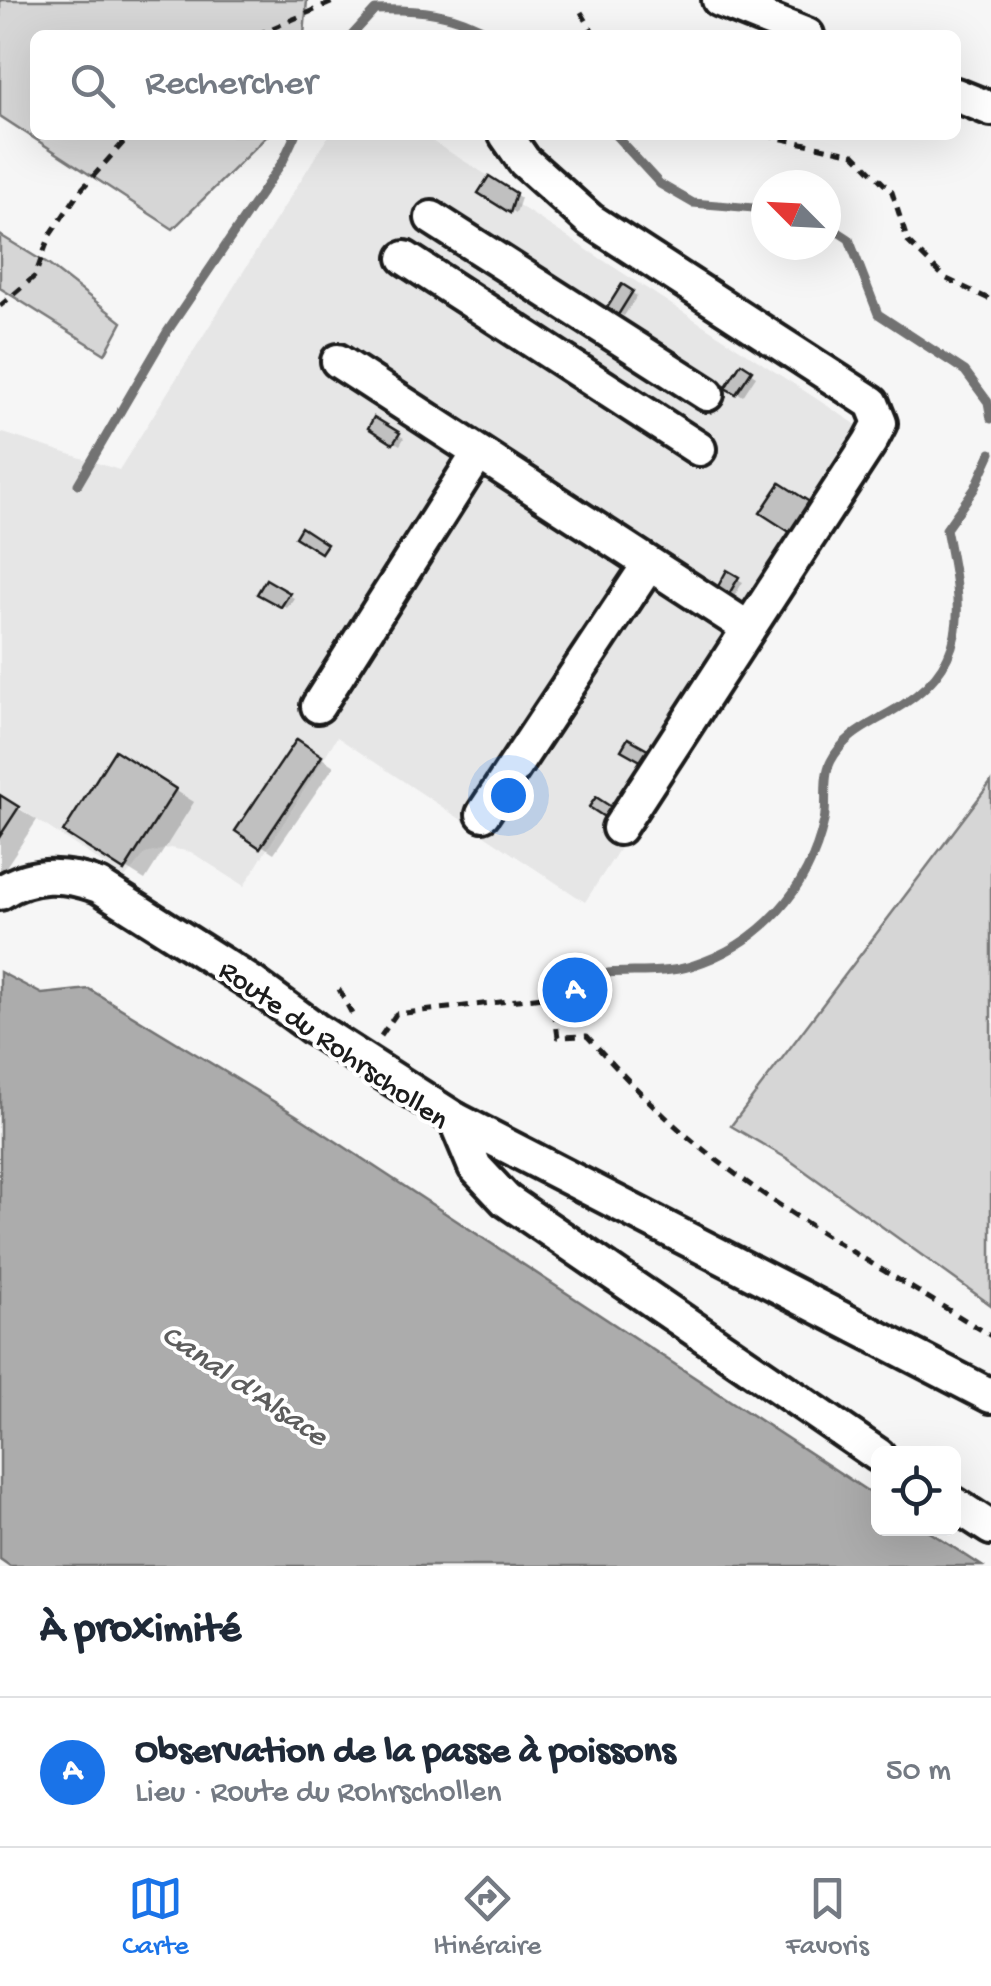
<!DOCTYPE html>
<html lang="fr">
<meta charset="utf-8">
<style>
body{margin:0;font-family:"Gochi Hand",sans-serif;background:#f6f6f7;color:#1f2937}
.controls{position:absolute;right:30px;bottom:30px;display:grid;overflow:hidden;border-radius:15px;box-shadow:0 10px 40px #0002}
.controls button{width:90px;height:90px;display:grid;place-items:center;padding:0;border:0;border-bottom:2px solid #e0e1e3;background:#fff;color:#1f2937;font:50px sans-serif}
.compass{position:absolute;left:751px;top:170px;width:90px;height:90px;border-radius:50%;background:#fff;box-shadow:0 10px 40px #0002;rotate:294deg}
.you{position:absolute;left:508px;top:795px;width:35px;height:35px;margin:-25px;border:8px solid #fff;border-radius:50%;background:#1a73e8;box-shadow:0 0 0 15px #1a73e833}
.badge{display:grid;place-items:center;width:65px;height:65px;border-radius:50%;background:#1a73e8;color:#fff;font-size:32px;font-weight:700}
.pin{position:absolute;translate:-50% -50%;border:5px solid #fff;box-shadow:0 2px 10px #0006}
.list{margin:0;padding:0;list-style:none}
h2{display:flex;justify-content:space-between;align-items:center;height:130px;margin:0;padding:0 40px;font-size:42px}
h2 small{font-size:32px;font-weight:400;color:#747a83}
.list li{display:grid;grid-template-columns:65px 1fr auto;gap:30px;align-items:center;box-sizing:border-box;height:150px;padding:0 40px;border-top:2px solid #e0e1e3}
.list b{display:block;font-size:38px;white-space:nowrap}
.list p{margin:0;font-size:32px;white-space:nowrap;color:#747a83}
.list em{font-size:32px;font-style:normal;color:#747a83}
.icon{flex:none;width:55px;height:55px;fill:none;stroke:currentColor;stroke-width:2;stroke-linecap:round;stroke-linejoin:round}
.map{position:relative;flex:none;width:991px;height:1566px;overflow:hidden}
.search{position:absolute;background:#fff;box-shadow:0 10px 40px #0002;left:30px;right:30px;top:30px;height:110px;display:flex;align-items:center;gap:25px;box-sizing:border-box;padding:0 35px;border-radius:15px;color:#747a83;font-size:38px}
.sheet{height:280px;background:#fff}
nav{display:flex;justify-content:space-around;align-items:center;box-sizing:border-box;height:140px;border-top:2px solid #e0e1e3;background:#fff;font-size:28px;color:#747a83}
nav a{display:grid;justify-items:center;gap:5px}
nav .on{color:#1a73e8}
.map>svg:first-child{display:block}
</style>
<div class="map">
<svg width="991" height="1566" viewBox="0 0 991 1566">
<rect width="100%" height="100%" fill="#f6f6f6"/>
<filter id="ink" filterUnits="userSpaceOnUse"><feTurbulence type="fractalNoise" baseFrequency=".01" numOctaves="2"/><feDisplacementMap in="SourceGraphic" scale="20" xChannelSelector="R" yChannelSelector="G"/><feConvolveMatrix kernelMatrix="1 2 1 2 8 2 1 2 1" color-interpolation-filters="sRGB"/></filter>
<g filter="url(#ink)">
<!-- built -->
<polygon fill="#e6e6e6" points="329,135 422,135 516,193 512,201 883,442 585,902 337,737 244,886 191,852 170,848 145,854 125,878 19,808 0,836 0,432 119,470"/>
<!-- green -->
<g fill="#d6d6d6" stroke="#797979" stroke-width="2.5">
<polygon points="0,0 307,0 304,35 35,35 35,135 268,135 173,229 0,116"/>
<polygon points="0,235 49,265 122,322 105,354 0,288"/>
<polygon points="991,782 991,1305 788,1159 731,1126"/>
</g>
<!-- water -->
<polygon fill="#acacac" stroke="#727272" stroke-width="2.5" points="0,972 42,994 89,989 296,1115 878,1498 878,1528 925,1529 982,1566 10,1566 0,1559"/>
<!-- shadow -->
<g fill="#0003">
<polygon points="490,179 521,198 516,213 482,193"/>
<polygon points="623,287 637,296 624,316 610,308"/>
<polygon points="742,367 756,376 743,396 729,387"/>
<polygon points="375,420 404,438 400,445 371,427"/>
<polygon points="728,574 743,582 732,600 718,591"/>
<polygon points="267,582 294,598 287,608 261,593"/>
<polygon points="310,750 334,766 274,853 238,830"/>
<polygon points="135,765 194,802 145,880 66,831"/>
<polygon points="0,797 37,820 0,876"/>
</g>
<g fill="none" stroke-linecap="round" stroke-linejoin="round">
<!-- stream -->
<g stroke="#727272" stroke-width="9">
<path d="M352 35 375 10C417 9 456 12 492 35"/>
<polyline points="615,135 660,184 693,203 766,209"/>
<polyline points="826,224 849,239 878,314 965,371 988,402 991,419"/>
<polyline points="78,484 167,332 283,161 295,135"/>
<path d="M608 973C634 971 666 974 691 966 759 945 809 891 824 821 828 803 822 778 831 761 844 736 865 727 889 713 972 667 963 612 946 529L975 488 991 453"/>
</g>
</g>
<!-- building -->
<g fill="#c0c0c0" stroke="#1c1c1c" stroke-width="2.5">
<polygon points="489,176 516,193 510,213 478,193"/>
<polygon points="622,284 633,291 618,315 607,308"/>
<polygon points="741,363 752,370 736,394 725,388"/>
<polygon points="374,417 400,433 393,444 368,428"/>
<polygon points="780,483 816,506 796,536 760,513"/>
<polygon points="301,527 327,544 321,553 295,537"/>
<polygon points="727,570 739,577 726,599 715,592"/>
<polygon points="266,579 290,593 281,607 257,594"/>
<polygon points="628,738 653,752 646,764 621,750"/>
<polygon points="297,739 322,756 260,848 235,831"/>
<polygon points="115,750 176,789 124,871 63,832"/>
<polygon points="0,795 19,807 0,836"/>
<polygon points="596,797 616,810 609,820 589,807"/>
</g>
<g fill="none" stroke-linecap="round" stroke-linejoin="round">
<defs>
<g id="minor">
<polyline points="719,0 807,35"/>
<polyline points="956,95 991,109"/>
<polyline points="506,135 524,161 590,220 872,403 880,423 870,442 619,828"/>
<polyline points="432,218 707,394"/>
<polyline points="405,258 699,449"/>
<polyline points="338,361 748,628"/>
<polyline points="318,706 478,454"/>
<polyline points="483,814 649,564"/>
<path d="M0 893C31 872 64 873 99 886L252 983 315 1029 455 1119 991 1396"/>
<polyline points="455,1119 475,1167 506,1200 878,1455"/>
<polyline points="954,1504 991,1528"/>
</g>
</defs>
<!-- minor casing -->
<use href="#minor" stroke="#1c1c1c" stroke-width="40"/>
<!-- path -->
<g stroke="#1c1c1c" stroke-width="5" stroke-dasharray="10 8" stroke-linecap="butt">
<polyline points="581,12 595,35"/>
<polyline points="256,35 338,0"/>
<polyline points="764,135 854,154 892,192 908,242 945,278 991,300"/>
<polyline points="0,306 35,276 50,235 80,191 130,135"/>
<polyline points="339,989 354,1018"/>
<path d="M381 1036 396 1014 552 996 558 1037 587 1036C627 1080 667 1122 714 1158 801 1225 898 1278 991 1336"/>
</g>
<!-- minor -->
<use href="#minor" stroke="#fff" stroke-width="32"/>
</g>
</g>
<g text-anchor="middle" stroke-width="8" stroke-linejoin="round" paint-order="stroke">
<!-- street labels -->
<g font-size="30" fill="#1c1c1c" stroke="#fff">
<text transform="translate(335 1043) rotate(35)" y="10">Route du Rohrschollen</text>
</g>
<!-- water labels -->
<g font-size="32" font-style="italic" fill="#5d5d5d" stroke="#fff">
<text transform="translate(246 1383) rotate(34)" y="11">Canal d'Alsace</text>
</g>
</g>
</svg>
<div class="controls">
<button><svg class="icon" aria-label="locate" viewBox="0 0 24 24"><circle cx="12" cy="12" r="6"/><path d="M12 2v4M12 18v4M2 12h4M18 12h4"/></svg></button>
</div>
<svg class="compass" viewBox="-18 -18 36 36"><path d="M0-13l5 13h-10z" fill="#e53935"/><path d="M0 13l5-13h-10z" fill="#747a83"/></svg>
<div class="you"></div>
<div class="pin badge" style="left:575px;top:990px">A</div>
<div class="search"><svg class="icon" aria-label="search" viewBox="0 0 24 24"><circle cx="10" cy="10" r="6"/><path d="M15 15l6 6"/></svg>Rechercher</div>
</div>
<section class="sheet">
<h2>À proximité<small></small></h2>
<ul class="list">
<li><span class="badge">A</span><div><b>Observation de la passe à poissons</b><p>Lieu · Route du Rohrschollen</p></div><em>50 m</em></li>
</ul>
</section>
<nav>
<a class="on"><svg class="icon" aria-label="map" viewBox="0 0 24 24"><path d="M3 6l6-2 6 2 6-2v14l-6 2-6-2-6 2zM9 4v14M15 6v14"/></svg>Carte</a>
<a><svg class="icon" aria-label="directions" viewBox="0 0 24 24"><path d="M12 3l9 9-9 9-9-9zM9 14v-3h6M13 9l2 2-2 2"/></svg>Itinéraire</a>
<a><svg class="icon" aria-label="saved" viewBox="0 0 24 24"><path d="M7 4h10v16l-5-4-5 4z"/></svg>Favoris</a>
</nav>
